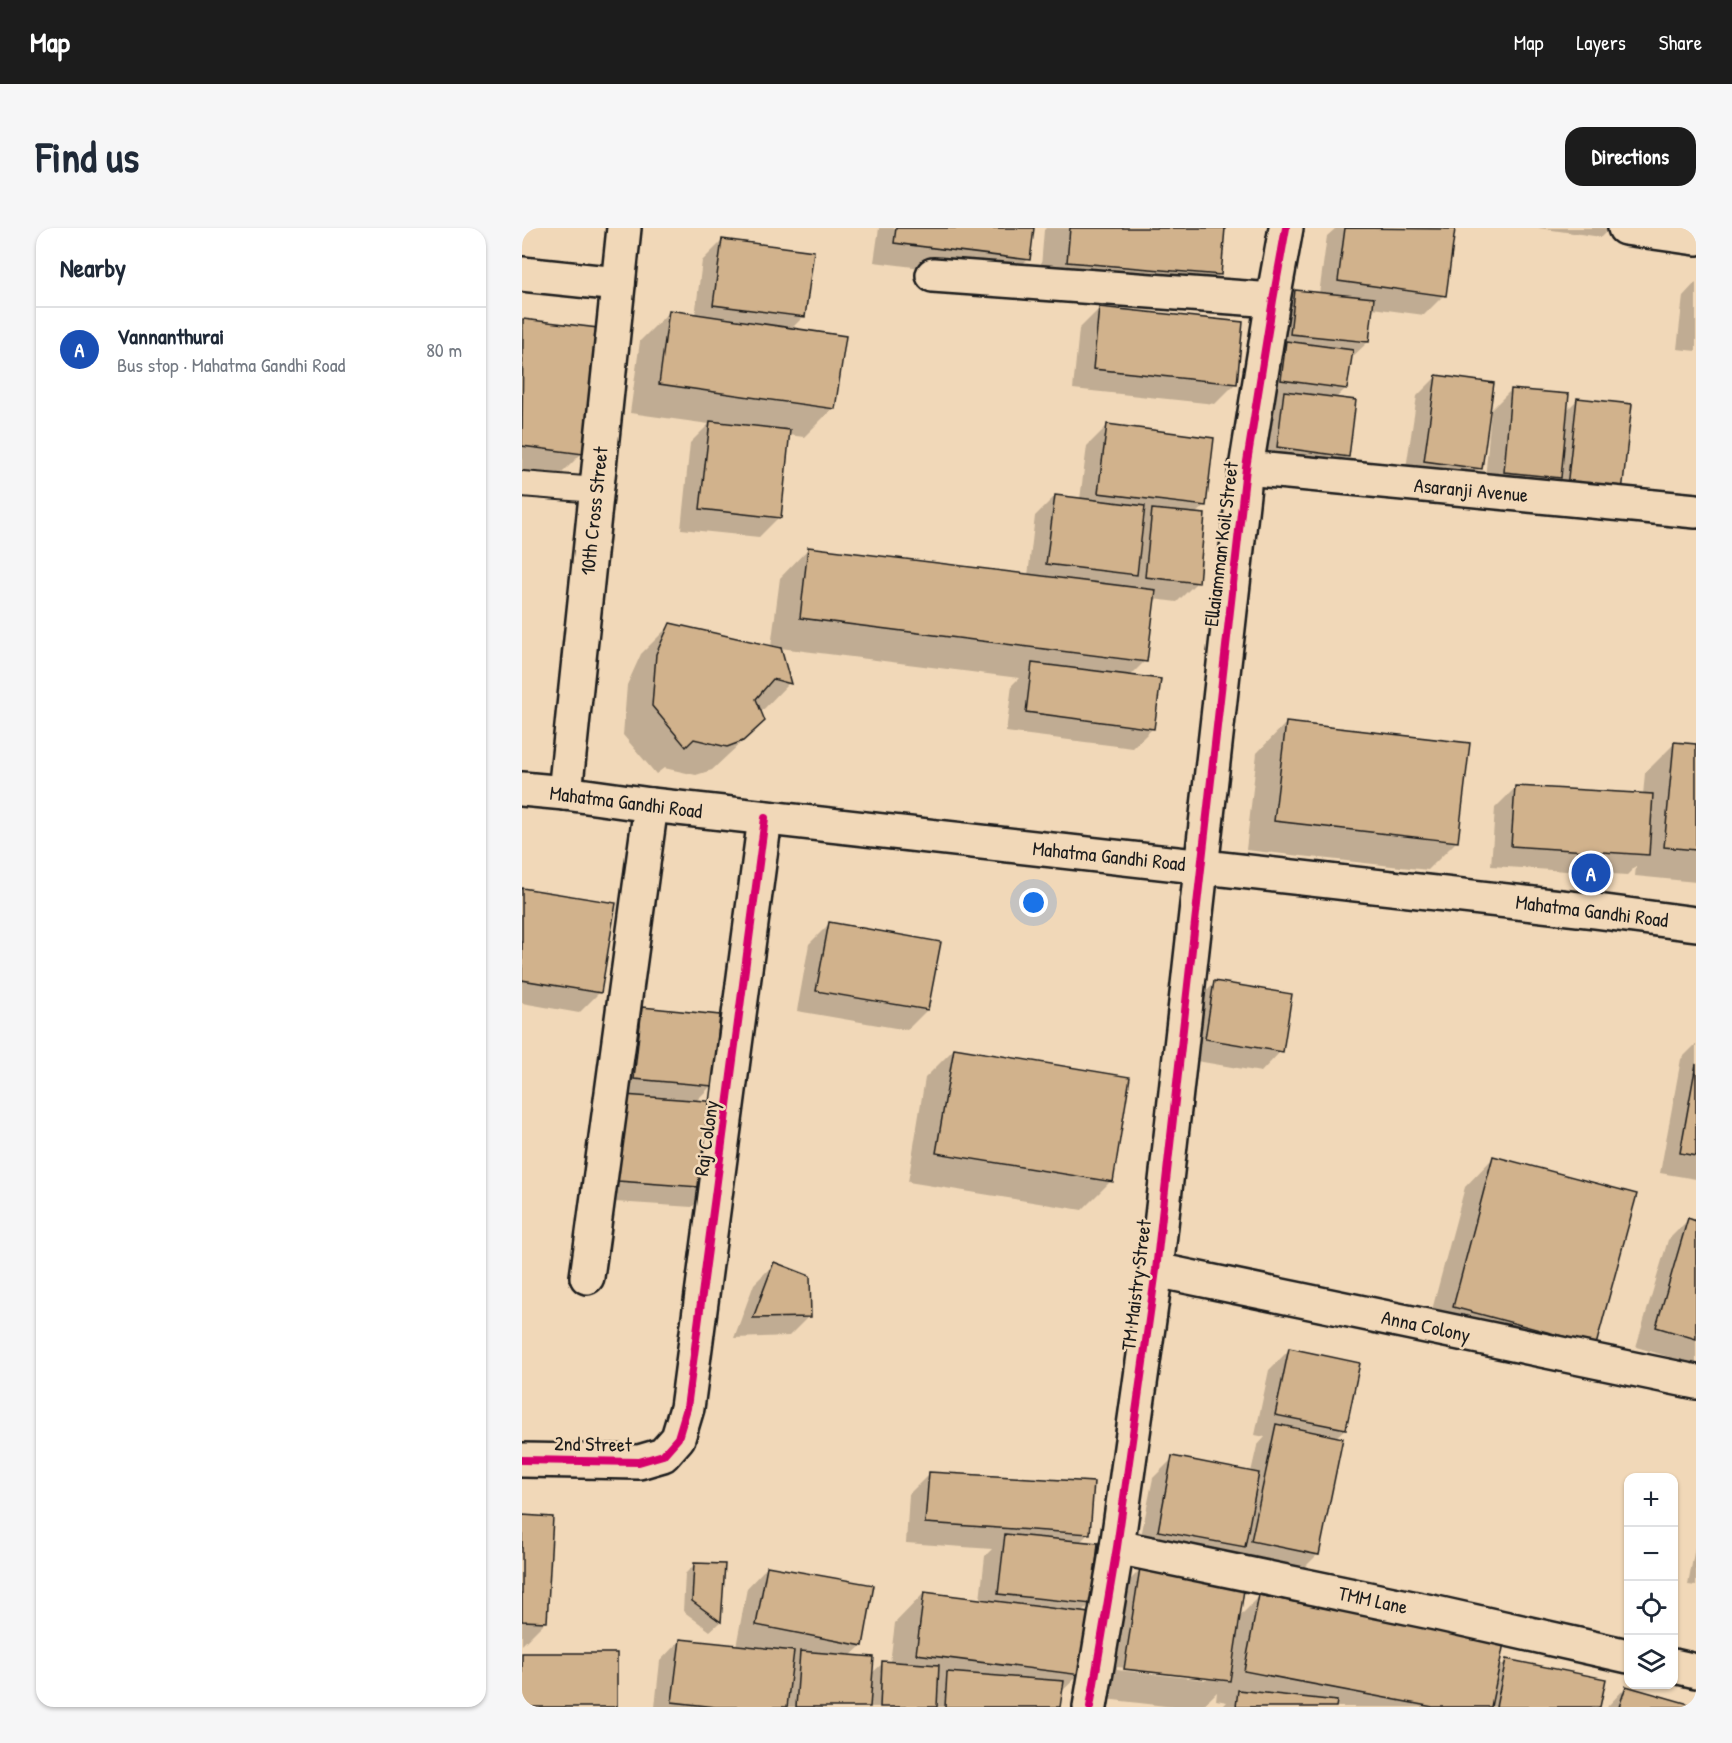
<!DOCTYPE html>
<meta charset="utf-8">
<style>
body{margin:0;font-family:"Patrick Hand",sans-serif;background:#f6f6f7;color:#1f2937}
.controls{position:absolute;right:18px;bottom:18px;display:grid;overflow:hidden;border-radius:12px;box-shadow:0 2px 4px #0004}
.controls button{width:54px;height:54px;display:grid;place-items:center;padding:0;border:0;border-bottom:2px solid #e0e1e3;background:#fff;color:#1f2937;font:30px sans-serif}
.you{position:absolute;left:512px;top:675px;width:21px;height:21px;margin:-15px;border:4px solid #fff;border-radius:50%;background:#1a73e8;box-shadow:0 0 0 9px #1a73e833}
.badge{display:grid;place-items:center;width:39px;height:39px;border-radius:50%;background:#1c1c1c;color:#fff;font-size:20px;font-weight:700}
.pin{position:absolute;translate:-50% -50%;border:3px solid #fff;box-shadow:0 2px 6px #0006}
.list{margin:0;padding:0;list-style:none}
h2{display:flex;justify-content:space-between;align-items:center;height:78px;margin:0;padding:0 24px;font-size:26px}
h2 small{font-size:20px;font-weight:400;color:#747a83}
.list li{display:grid;grid-template-columns:39px 1fr auto;gap:18px;align-items:center;box-sizing:border-box;height:84px;padding:0 24px;border-top:2px solid #e0e1e3}
.list b{display:block;font-size:22px;white-space:nowrap}
.list p{margin:0;font-size:20px;white-space:nowrap;color:#747a83}
.list em{font-size:20px;font-style:normal;color:#747a83}
.icon{flex:none;width:33px;height:33px;fill:none;stroke:currentColor;stroke-width:2;stroke-linecap:round;stroke-linejoin:round}
.map{position:relative;flex:none;width:1174px;height:1479px;overflow:hidden;border-radius:18px}
header{display:flex;align-items:center;gap:36px;box-sizing:border-box;height:84px;padding:0 30px;background:#1c1c1c;color:#fff}
header strong{font-size:28px}
nav{display:flex;gap:33px;margin-inline-start:auto;font-size:21px}
.intro{display:flex;align-items:center;justify-content:space-between;box-sizing:border-box;height:144px;padding:0 36px}
h1{margin:0;font-size:42px}
.button{padding:15px 27px;border-radius:18px;background:#1c1c1c;color:#fff;font-size:21px;font-weight:700}
main{display:flex;gap:36px;padding:0 36px}
aside{flex:1;background:#fff;border-radius:18px;box-shadow:0 2px 4px #0004}
.map>svg:first-child{display:block}
</style>
<header>
<strong>Map</strong>
<nav><a>Map</a><a>Layers</a><a>Share</a></nav>
</header>
<div class="intro"><h1>Find us</h1><a class="button">Directions</a></div>
<main>
<aside>
<h2>Nearby<small></small></h2>
<ul class="list">
<li><span class="badge" style="background:#1a4fb4">A</span><div><b>Vannanthurai</b><p>Bus stop · Mahatma Gandhi Road</p></div><em>80 m</em></li>
</ul>
</aside>
<div class="map">
<svg width="1174" height="1479" viewBox="0 0 1174 1479">
<rect width="100%" height="100%" fill="#f1d8b8"/>
<filter id="ink" filterUnits="userSpaceOnUse"><feTurbulence type="fractalNoise" baseFrequency=".0167" numOctaves="2"/><feDisplacementMap in="SourceGraphic" scale="12" xChannelSelector="R" yChannelSelector="G"/><feConvolveMatrix kernelMatrix="1 2 1 2 8 2 1 2 1" color-interpolation-filters="sRGB"/></filter>
<g filter="url(#ink)">
<!-- shadow -->
<g fill="#0003" fill-rule="evenodd">
<polygon points="357,0 510,0 506,31 486,51 352,34"/>
<polygon points="524,0 701,0 697,47 668,76 517,63 522,2"/>
<polygon points="814,0 914,0 932,2 922,67 902,87 850,80 846,114 828,131 824,160 813,171 825,228 805,248 736,239 742,185 753,173 739,172 754,83 774,63 797,66 805,8"/>
<polygon points="1016,0 1088,0 1079,9"/>
<polygon points="201,12 282,88 269,101 311,180 282,209 266,207 257,289 237,309 159,301 168,215 187,196 108,185 118,113 147,84 173,88 180,33"/>
<polygon points="1174,54 1174,123 1155,121 1161,68"/>
<polygon points="577,81 713,156 693,176 551,161 557,101"/>
<polygon points="1,93 60,225 31,254 0,250"/>
<polygon points="915,148 958,240 938,261 882,253 895,168"/>
<polygon points="989,162 1044,183 1055,172 1099,264 962,264 969,182"/>
<polygon points="585,198 683,277 673,286 675,354 655,374 631,371 623,433 607,449 631,500 611,520 484,504 490,457 497,450 258,420 267,455 238,485 242,493 190,542 174,547 142,540 134,546 101,507 105,457 119,426 149,396 249,419 258,350 287,320 506,348 513,288 533,268 558,271 565,218"/>
<polygon points="764,495 935,613 906,642 724,622 735,525"/>
<polygon points="1152,516 1174,518 1174,654 1113,648 1114,638 1105,647 969,638 973,580 993,560 1121,567 1123,545"/>
<polygon points="0,662 77,765 57,785 0,775"/>
<polygon points="307,696 405,782 385,802 275,783 287,716"/>
<polygon points="693,755 759,823 739,844 663,831 672,775"/>
<polygon points="120,780 189,858 173,874 190,959 170,979 77,973 100,800"/>
<polygon points="1174,816 1174,951 1138,945 1159,831"/>
<polygon points="432,821 589,953 560,982 386,954 403,850"/>
<polygon points="972,929 1073,1116 1044,1146 903,1108 943,959"/>
<polygon points="1166,992 1174,994 1174,1137 1114,1119 1146,1012"/>
<polygon points="252,1036 287,1088 267,1108 212,1110 232,1056"/>
<polygon points="767,1122 823,1201 813,1210 795,1327 775,1347 616,1323 631,1250 651,1230 729,1244 735,1218 743,1209 733,1207 747,1142"/>
<polygon points="408,1245 566,1306 557,1315 569,1375 559,1385 558,1446 538,1465 536,1479 133,1479 138,1433 158,1412 214,1419 225,1360 245,1339 340,1417 328,1428 349,1446 361,1435 368,1435 373,1395 402,1365 458,1372 463,1328 470,1321 384,1315 387,1266"/>
<polygon points="0,1288 23,1394 0,1417"/>
<polygon points="1174,1314 1174,1358 1166,1357"/>
<polygon points="173,1336 201,1338 198,1394 188,1403 161,1383 163,1346"/>
<path d="M618 1342 716 1390 738 1368 975 1442 984 1433 1077 1479H700L705 1474 694 1472 695 1464 680 1479H652L574 1470 589 1371ZM595 1439 685 1449V1452L595 1442Z"/>
<polygon points="1104,1459 1171,1479 1085,1479"/>
</g>
<!-- building -->
<g fill="#d1b28c" stroke="#1c1c1c" stroke-width="1.5">
<polygon points="374,0 512,0 508,32 372,15"/>
<polygon points="548,0 703,0 699,47 545,34"/>
<polygon points="823,0 933,1 924,68 816,53"/>
<polygon points="200,11 292,23 283,89 191,77"/>
<polygon points="773,62 852,70 847,114 768,106"/>
<polygon points="577,79 721,94 715,156 571,141"/>
<polygon points="147,82 324,108 313,181 137,156"/>
<polygon points="1,91 76,100 61,226 0,218"/>
<polygon points="764,113 831,122 825,161 759,152"/>
<polygon points="914,147 972,155 960,241 902,233"/>
<polygon points="989,161 1047,166 1039,250 982,244"/>
<polygon points="762,163 834,172 827,229 755,219"/>
<polygon points="1055,170 1110,176 1100,264 1045,259"/>
<polygon points="188,193 268,202 259,290 178,281"/>
<polygon points="585,196 692,210 684,278 576,265"/>
<polygon points="533,267 623,278 615,347 524,336"/>
<polygon points="630,281 683,286 677,355 623,349"/>
<polygon points="286,319 634,362 625,434 278,390"/>
<polygon points="148,395 259,420 269,456 251,451 234,471 243,493 221,513 205,519 172,511 164,519 130,478 134,426"/>
<polygon points="510,435 639,451 632,501 504,484"/>
<polygon points="764,494 948,515 936,614 752,593"/>
<polygon points="1152,514 1174,516 1174,622 1142,619"/>
<polygon points="993,558 1131,566 1127,627 989,618"/>
<polygon points="0,660 94,675 79,765 0,752"/>
<polygon points="307,694 419,714 406,782 294,763"/>
<polygon points="692,753 770,766 761,824 683,811"/>
<polygon points="120,779 198,787 191,858 112,851"/>
<polygon points="432,820 608,849 591,954 414,925"/>
<polygon points="1174,836 1174,928 1158,925"/>
<polygon points="102,867 197,874 191,960 96,953"/>
<polygon points="971,928 1115,966 1074,1117 931,1079"/>
<polygon points="1166,990 1174,993 1174,1111 1134,1099"/>
<polygon points="252,1034 288,1048 289,1089 231,1090"/>
<polygon points="767,1120 838,1135 824,1201 753,1187"/>
<polygon points="754,1196 821,1210 797,1327 729,1313"/>
<polygon points="650,1228 737,1245 723,1319 636,1303"/>
<polygon points="407,1244 572,1254 568,1306 403,1295"/>
<polygon points="0,1287 31,1289 25,1394 0,1393"/>
<polygon points="483,1306 576,1315 570,1376 476,1366"/>
<polygon points="172,1335 203,1336 199,1394 170,1373"/>
<polygon points="245,1338 352,1357 341,1418 234,1397"/>
<polygon points="618,1340 722,1362 708,1453 602,1441"/>
<polygon points="402,1364 567,1385 559,1447 394,1426"/>
<polygon points="737,1367 982,1415 969,1479 911,1479 722,1443"/>
<polygon points="158,1411 272,1423 265,1479 194,1479 150,1474"/>
<polygon points="278,1423 352,1429 348,1479 274,1479"/>
<rect x="0" y="1425" width="95" height="54"/>
<polygon points="984,1431 1084,1451 1078,1479 974,1479"/>
<polygon points="360,1433 417,1437 415,1479 358,1479"/>
<polygon points="425,1444 542,1453 538,1479 423,1479"/>
<polygon points="1104,1458 1174,1478 1174,1479 1097,1479"/>
<polygon points="716,1462 815,1473 814,1479 714,1479"/>
</g>
<g fill="none" stroke-linecap="round" stroke-linejoin="round">
<defs>
<polyline id="lane" points="0,256 74,262"/>
<g id="street">
<polyline points="1103,0 1174,10"/>
<polyline points="0,46 96,56"/>
<polyline points="411,47 751,72"/>
<polyline points="724,240 1174,283"/>
<polyline points="43,565 102,0"/>
<polyline points="634,1042 1174,1154"/>
<polyline points="65,1049 129,577"/>
<polyline points="0,1232 117,1234 141,1227 156,1210 165,1180 243,590"/>
<polyline points="595,1319 914,1385 1106,1428"/>
<polyline points="1152,1438 1174,1443"/>
<polyline points="568,1479 595,1319 634,1042 724,240 751,72 764,0"/>
</g>
<polyline id="secondary" points="0,561 43,565 129,577 1074,683 1174,696"/>
</defs>
<!-- lane casing -->
<use href="#lane" stroke="#1c1c1c" stroke-width="28"/>
<!-- street casing -->
<use href="#street" stroke="#1c1c1c" stroke-width="38"/>
<!-- secondary casing -->
<use href="#secondary" stroke="#1c1c1c" stroke-width="38"/>
<!-- lane -->
<use href="#lane" stroke="#f1d8b8" stroke-width="24"/>
<!-- street -->
<use href="#street" stroke="#f1d8b8" stroke-width="33"/>
<!-- secondary -->
<use href="#secondary" stroke="#f1d8b8" stroke-width="33"/>
<defs>
<g id="cycleway">
<polyline points="0,1232 117,1234 141,1227 156,1210 165,1180 243,590"/>
<polyline points="568,1479 595,1319 634,1042 724,240 751,72 764,0"/>
</g>
</defs>
<!-- cycleway casing -->
<use href="#cycleway" stroke="#f1d8b8" stroke-width="11"/>
<!-- cycleway -->
<use href="#cycleway" stroke="#d6006c" stroke-width="8"/>
</g>
</g>
<g text-anchor="middle" stroke-width="5" stroke-linejoin="round" paint-order="stroke">
<!-- street labels -->
<g font-size="20" fill="#1c1c1c" stroke="#f1d8b8">
<text transform="translate(949 262) rotate(5)" y="7">Asaranji Avenue</text>
<text transform="translate(72 283) rotate(-84)" y="7">10th Cross Street</text>
<text transform="translate(699 316) rotate(-83)" y="7">Ellaiamman Koil Street</text>
<text transform="translate(104 574) rotate(7)" y="7">Mahatma Gandhi Road</text>
<text transform="translate(587 628) rotate(6)" y="7">Mahatma Gandhi Road</text>
<text transform="translate(1070 683) rotate(7)" y="7">Mahatma Gandhi Road</text>
<text transform="translate(184 910) rotate(-82)" y="7">Raj Colony</text>
<text transform="translate(614 1057) rotate(-83)" y="7">TM Maistry Street</text>
<text transform="translate(904 1098) rotate(12)" y="7">Anna Colony</text>
<text transform="translate(71 1216) rotate(1)" y="7">2nd Street</text>
<text transform="translate(851 1372) rotate(12)" y="7">TMM Lane</text>
</g>
</g>
</svg>
<div class="controls">
<button>+</button>
<button>−</button>
<button><svg class="icon" aria-label="locate" viewBox="0 0 24 24"><circle cx="12" cy="12" r="6"/><path d="M12 2v4M12 18v4M2 12h4M18 12h4"/></svg></button>
<button><svg class="icon" aria-label="layers" viewBox="0 0 24 24"><path d="M12 4l9 5-9 5-9-5zM3 14l9 5 9-5"/></svg></button>
</div>
<div class="you"></div>
<div class="pin badge" style="left:1069px;top:645px;background:#1a4fb4">A</div>
</div>
</main>
